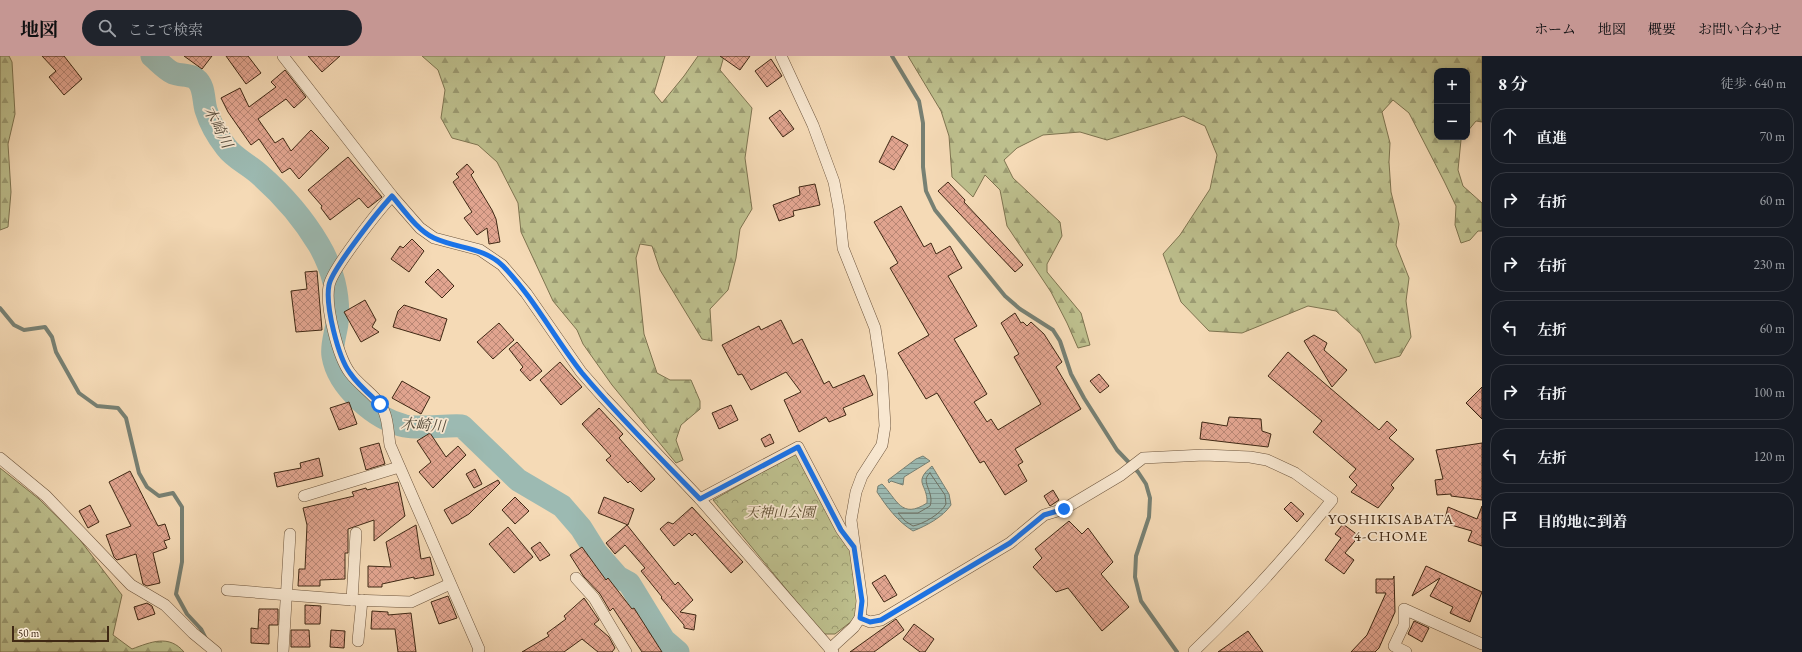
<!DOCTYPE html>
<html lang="ja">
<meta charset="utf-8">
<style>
body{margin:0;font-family:"EB Garamond","Noto Serif JP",serif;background:#20242c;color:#f1f3f6}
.controls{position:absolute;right:12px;top:12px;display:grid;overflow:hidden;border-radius:8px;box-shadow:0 2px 6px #0003}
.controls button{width:36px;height:36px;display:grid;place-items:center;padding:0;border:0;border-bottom:1px solid #363941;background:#171b24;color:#f1f3f6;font:20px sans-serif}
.scale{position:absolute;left:12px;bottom:10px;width:97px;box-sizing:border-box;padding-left:4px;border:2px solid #3f2814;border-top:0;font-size:11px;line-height:14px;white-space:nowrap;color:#3f2814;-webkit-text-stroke:3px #f8e7d0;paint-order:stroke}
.stop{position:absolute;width:12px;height:12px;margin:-9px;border:3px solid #1a73e8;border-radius:50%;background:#fff}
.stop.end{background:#1a73e8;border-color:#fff;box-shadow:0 1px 4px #0008}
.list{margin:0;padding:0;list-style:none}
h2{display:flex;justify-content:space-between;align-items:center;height:52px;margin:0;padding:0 16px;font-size:17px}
h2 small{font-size:13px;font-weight:400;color:#9ea1a6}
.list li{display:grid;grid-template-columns:26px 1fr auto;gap:12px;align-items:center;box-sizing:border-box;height:56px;margin:0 8px 8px;padding:0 8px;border:1px solid #363941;border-radius:16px}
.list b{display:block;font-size:15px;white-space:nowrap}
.list em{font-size:13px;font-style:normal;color:#9ea1a6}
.icon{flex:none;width:22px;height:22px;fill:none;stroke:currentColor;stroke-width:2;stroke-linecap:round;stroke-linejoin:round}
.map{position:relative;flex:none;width:1482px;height:596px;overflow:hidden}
header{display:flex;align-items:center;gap:24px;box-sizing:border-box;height:56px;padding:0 20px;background:#c59692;color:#111}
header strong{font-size:19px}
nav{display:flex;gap:22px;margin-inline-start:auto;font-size:14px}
.search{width:280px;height:36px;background:#20242c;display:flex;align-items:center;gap:10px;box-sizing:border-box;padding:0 14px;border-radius:22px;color:#9ea1a6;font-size:15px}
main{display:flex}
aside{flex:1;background:#171b24}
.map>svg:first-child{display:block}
</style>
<header>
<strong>地図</strong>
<div class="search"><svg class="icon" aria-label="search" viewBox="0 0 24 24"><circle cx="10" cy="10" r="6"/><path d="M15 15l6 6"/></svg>ここで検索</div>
<nav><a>ホーム</a><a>地図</a><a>概要</a><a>お問い合わせ</a></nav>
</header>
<main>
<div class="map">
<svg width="1482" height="596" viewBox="0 0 1482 596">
<defs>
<pattern id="forest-firs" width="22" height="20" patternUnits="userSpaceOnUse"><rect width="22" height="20" fill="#bdbf8d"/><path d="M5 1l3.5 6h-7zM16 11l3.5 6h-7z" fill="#9b9b72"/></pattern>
<pattern id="park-crowns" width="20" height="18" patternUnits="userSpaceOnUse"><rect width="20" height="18" fill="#bdbf8d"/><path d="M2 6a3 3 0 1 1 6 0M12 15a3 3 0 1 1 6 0" fill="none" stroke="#9b9b72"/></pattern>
<pattern id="water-rules" width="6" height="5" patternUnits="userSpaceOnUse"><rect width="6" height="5" fill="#9cbab2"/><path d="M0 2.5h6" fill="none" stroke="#819790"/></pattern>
<pattern id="building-cross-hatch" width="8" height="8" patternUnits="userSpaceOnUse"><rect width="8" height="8" fill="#e1a48f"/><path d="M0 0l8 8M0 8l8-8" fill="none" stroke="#b88674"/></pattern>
</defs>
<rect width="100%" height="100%" fill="#f5dab6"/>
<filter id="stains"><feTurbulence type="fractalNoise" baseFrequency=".005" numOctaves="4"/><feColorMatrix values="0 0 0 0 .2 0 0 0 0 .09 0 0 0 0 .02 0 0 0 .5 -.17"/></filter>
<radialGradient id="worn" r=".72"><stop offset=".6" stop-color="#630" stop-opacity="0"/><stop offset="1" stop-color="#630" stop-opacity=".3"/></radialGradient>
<!-- forest -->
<g fill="url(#forest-firs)" stroke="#7e7450">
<polygon points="0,0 9,0 12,6 15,58 8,88 11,136 8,171 0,174"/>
<polygon points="422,0 665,0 654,37 662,47 684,20 698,0 724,0 720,14 752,52 745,102 752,153 740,173 736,202 728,234 710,253 712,285 702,283 660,214 652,190 640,188 636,202 644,278 657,317 670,324 691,324 700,345 700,353 681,369 676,384 683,404 676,407 612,329 583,288 577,274 553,245 521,176 518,147 497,106 478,89 452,82 441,62 445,34 438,14"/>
<polygon points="908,0 1482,0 1482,66 1476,65 1467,76 1467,15 1437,15 1437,81 1463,81 1461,84 1458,114 1463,130 1482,147 1482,175 1478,175 1470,184 1461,187 1455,169 1456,150 1444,125 1409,57 1393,44 1382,56 1390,87 1389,106 1391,136 1399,168 1396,189 1409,222 1406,245 1411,281 1400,300 1375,307 1361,278 1336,255 1308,250 1242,277 1209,275 1181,246 1163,198 1180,179 1210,133 1217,99 1205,70 1183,60 1107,84 1080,76 1043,79 1017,92 1004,104 1013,122 1060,166 1062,180 1047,208 1047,216 1081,257 1090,289 1078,292 1067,267 1051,236 1007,170 1000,134 985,119 973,141 952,121 949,80 941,55"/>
<path d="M0 412 39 443 77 480 122 539 113 579 132 593C151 586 169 578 184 596H0Z"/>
</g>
<!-- park -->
<polygon fill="url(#park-crowns)" stroke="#7e7450" points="796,397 851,493 858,554 852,565 835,578 823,578 713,444"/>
<!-- water -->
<g fill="url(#water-rules)" stroke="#778073">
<polygon points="923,400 930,405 904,421 903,429 891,425 889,427 888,424 916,403"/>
<path d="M932 410 949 438 951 449C943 461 926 470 913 475 897 465 887 451 877 436L878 430 882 428C897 443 901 464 927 447 928 428 912 427 932 410Z"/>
</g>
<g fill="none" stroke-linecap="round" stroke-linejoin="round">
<!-- shore -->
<path stroke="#6e7163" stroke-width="1" d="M930 417 945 439 946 448C941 458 923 468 913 470L905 465 898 457H918L930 450C935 436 919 425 930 417Z"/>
<!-- stream -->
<g stroke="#778073" stroke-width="4">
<polyline points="892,0 919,45 923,67 923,111 926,135 935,154 1005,240 1020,253 1053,274 1060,285 1071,318 1084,342 1117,394 1138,416 1146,428 1150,442 1149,461 1136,500 1135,521 1141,545 1177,596"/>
<polyline points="0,252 14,269 24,274 45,271 52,281 56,296 79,337 97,350 118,352 126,362 139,417 147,431 159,440 173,437 182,451 182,506 176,538 187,558 201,573 206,583"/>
</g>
<!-- river -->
<path stroke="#9cbab2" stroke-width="23" d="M152 0C159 6 165 13 173 17 181 20 190 18 196 23 205 30 203 44 206 54 210 67 218 81 226 91 235 103 248 108 259 118 282 138 303 162 319 189 332 211 340 240 337 267 336 277 331 290 333 300 338 331 375 363 405 370 420 373 445 369 462 370L518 424 562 450 581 472 596 496 618 521 629 527 664 584 678 596"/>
</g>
<!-- building -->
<g fill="url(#building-cross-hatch)" stroke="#3f2814">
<polygon points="42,0 64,0 82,23 64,39 49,21 56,15"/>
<polygon points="184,0 212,0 202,13"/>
<polygon points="226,0 248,0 261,17 246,28"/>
<polygon points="308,0 340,0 322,16"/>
<polygon points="720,0 750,0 740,14"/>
<polygon points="771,3 782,20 767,31 755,15"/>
<polygon points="285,14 306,41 294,52 286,43 258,63 275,87 283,82 291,95 311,74 329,92 299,123 290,112 282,117 259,83 251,89 228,56 221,42 240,32 249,51 276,31 271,26"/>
<polygon points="780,54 794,73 783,81 769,62"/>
<polygon points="892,80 908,89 894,114 879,106"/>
<polygon points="348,101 382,141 368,152 359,142 330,164 321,152 322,150 308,134"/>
<polygon points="467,108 474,116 471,119 492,154 496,163 500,186 489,188 487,172 477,179 464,162 472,156 453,126 459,121 456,118"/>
<polygon points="948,126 965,144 964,146 1023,209 1015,216 938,135"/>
<polygon points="815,128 820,149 793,155 794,160 779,165 773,149 800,139 799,131"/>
<polygon points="901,150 924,191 931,187 936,198 950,190 962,212 948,220 977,270 954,283 987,338 974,346 987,366 991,363 998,374 1041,348 1014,301 1019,298 1001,267 1015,257 1021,267 1023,266 1027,270 1031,266 1044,278 1062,306 1056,311 1081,353 1015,393 1023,406 1018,409 1027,425 1005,439 984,405 980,407 937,337 926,343 898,297 929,279 890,212 898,207 874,166"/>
<polygon points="412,183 424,195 409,216 391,203 400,190 403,192"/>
<polygon points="438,213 454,230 442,242 425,226"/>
<polygon points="317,215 322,274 296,276 291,235 307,233 305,216"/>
<polygon points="365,244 376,264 372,271 379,276 361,286 344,256"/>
<polygon points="404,249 447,263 440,285 393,271 398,255"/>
<polygon points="781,264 793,288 802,283 824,328 829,325 833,332 864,319 873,339 843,352 846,359 829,366 826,361 799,376 784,344 801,336 786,316 751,334 742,318 738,319 722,289 759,270 761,274"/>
<polygon points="499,267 514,284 493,303 477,286"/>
<polygon points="1314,279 1327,287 1324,294 1347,314 1332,331 1304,285"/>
<polygon points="517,286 542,315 530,325 520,314 523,311 509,293"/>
<polygon points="1288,296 1379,374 1387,365 1397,374 1389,382 1414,403 1391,429 1394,432 1378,452 1351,436 1357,429 1349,421 1356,413 1313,376 1322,365 1268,320"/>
<polygon points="560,306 582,331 561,349 540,324"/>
<polygon points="1099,318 1109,330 1100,337 1090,325"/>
<polygon points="402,325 430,341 421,358 392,342"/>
<polygon points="1482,331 1482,363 1466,347"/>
<polygon points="349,346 357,368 339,374 330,352"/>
<polygon points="731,349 738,364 719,373 712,357"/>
<polygon points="599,352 623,378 619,382 655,423 641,436 630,425 628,427 606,404 611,400 582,368"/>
<polygon points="1229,361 1261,363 1262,375 1271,378 1268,391 1200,383 1202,366 1227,370"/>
<polygon points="430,377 446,401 458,390 466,399 433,432 419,416 431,406 417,385"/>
<polygon points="770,378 774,387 765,391 761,383"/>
<polygon points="379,387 385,408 366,414 360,392"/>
<polygon points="1482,387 1482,444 1451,440 1451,438 1437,439 1435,424 1443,423 1436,394"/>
<polygon points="319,402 323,420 277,431 274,417 301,412 300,407"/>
<polygon points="475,413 482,428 474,432 466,418"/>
<polygon points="130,415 158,470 165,468 170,483 164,485 167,492 153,497 160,527 147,530 143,528 136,498 117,504 114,501 106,479 131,470 109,426"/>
<polygon points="498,424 500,427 469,458 452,468 444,454"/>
<polygon points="398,426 405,460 374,485 374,464 348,473 348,497 345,497 345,523 320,524 320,530 298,530 299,513 305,513 307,469 303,452 354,440 352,436 366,432 367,434"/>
<polygon points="1053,434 1059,444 1050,450 1044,440"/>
<polygon points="515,441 529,455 515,468 502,454"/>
<polygon points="604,441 634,453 628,469 598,457"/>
<polygon points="1291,446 1304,458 1297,466 1284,453"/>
<polygon points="90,449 99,466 88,472 79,455"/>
<polygon points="1482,450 1482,490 1468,485 1472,475 1444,467 1448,451 1477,463"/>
<polygon points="692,451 743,506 731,517 695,477 692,480 689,477 674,490 660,473 668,466 673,468"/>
<polygon points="1069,465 1082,478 1088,472 1113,506 1101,518 1129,551 1102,575 1068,532 1056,536 1033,511 1042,502 1035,493"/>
<polygon points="1343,468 1359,480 1345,497 1354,504 1344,518 1325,504 1341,482 1335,478"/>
<polygon points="416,469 421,503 430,501 434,519 414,523 414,521 382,528 382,531 368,531 368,510 391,511 386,486"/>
<polygon points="627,469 675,529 678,526 693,544 680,556 696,559 694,574 684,572 684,569 661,542 662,541 641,515 645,512 625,489 615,498 606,487"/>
<polygon points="508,471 533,501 514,517 489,488"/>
<polygon points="540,486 550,499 540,505 531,492"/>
<polygon points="582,491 606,524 608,522 632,553 634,552 662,596 642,596 613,552 610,555 600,538 584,521 570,499"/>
<polygon points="1426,510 1482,536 1470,566 1450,557 1453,551 1430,540 1440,522 1412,540"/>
<polygon points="885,519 897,539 884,546 872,527"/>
<polygon points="1394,520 1395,556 1379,592 1375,596 1351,596 1367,579 1386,537 1376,537 1376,523 1393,523"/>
<polygon points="448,540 457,562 439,568 431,546"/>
<polygon points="584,542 599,564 594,568 609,581 615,592 612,596 598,596 582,583 564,596 522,596 549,580 547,577 566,563 564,560"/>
<polygon points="147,547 152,550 155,558 138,564 134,551"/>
<polygon points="305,549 321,550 320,568 305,568"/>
<polygon points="259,553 278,553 278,569 269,569 269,588 251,587 251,572 258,573"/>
<polygon points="372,555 388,556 388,559 411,557 416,596 398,596 395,573 371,573"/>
<polygon points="896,563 904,574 874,596 850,596"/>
<polygon points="1414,565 1429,572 1422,586 1408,578"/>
<polygon points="914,568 934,583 925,596 920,596 903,583"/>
<polygon points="291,574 309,574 310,591 291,591"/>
<polygon points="331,574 345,575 344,592 330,591"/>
<polygon points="1248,575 1263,596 1218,596"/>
</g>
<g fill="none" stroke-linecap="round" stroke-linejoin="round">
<defs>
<g id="street">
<polyline points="283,0 392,140 420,172 434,182 480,194 502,209 526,237 581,316 603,341 700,443 833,596"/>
<polyline points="781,0 813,69 834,126 839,153 843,192 875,272 882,319 885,370 882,389 862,420 856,436 851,464 862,545 860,562 854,571 830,593"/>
<path d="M392 140C379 154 331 214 329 230 325 250 338 301 350 317 359 329 372 337 380 348 388 359 388 376 390 389L479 593 478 596"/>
<polyline points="0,402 46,440 131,529 165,549 193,577 216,596"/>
<polyline points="304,440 399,411"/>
<polyline points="700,443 798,391 841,473 853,490"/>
<polyline points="576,522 594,542 626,596"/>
<polyline points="227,534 352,544 411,546 450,528"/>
<polyline points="352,544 356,477"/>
<path d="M860 562 870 566 881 564 1010 487 1044 459 1064 453 1121 419 1143 402 1204 399 1250 401 1267 404 1295 417 1332 444C1289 498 1243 548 1194 595"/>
<polyline points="358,585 362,544"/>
<polyline points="283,596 290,478"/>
<polyline points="1406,596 1394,590 1404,569 1404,553 1482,588"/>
</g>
</defs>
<!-- street casing -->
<use href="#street" stroke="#6c543c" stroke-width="12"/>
<!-- street -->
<use href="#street" stroke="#f8e7d0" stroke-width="11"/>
</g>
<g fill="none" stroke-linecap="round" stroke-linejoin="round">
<!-- route -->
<path stroke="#1a73e8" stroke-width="5" d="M380 348C369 338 358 329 350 317 338 301 325 249 329 229 332 213 379 154 392 140 404 154 417 174 434 182 458 193 484 191 503 210 534 242 555 283 582 317 619 361 660 402 700 443L798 391 841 474 854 491 862 545 860 562 870 566 881 564 1010 487 1044 459 1064 453"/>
</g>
<g text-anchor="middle" stroke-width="3.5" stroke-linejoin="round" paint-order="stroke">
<!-- park labels -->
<g font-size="14" font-style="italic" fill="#5e4e32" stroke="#f8e7d0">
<text x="780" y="461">天神山公園</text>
</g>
<!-- water labels -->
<g font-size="15" font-style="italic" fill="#564c3c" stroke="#f8e7d0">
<text transform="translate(218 71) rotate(63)" y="5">木崎川</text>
<text transform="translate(423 369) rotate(3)" y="5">木崎川</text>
</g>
<!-- neighbourhood labels -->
<g font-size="15" letter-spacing="1" fill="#3f2814" stroke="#f8e7d0">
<text x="1391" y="468">YOSHIKISABATA<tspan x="1391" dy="17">4-CHOME</tspan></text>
</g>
</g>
<rect width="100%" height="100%" filter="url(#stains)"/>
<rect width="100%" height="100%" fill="url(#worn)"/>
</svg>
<div class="controls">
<button>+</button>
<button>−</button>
</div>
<div class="scale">50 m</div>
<div class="stop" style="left:380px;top:348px"></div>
<div class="stop end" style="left:1064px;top:453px"></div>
</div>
<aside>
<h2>8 分<small>徒歩 · 640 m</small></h2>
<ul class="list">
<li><svg class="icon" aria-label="ahead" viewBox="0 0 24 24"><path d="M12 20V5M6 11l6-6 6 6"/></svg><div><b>直進</b></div><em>70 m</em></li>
<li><svg class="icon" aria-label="right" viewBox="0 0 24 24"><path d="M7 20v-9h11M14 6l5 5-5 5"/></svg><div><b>右折</b></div><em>60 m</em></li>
<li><svg class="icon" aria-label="right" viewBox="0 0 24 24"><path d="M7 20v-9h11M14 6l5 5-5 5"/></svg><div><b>右折</b></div><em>230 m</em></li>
<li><svg class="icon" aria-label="left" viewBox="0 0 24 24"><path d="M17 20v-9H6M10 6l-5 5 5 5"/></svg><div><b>左折</b></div><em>60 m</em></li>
<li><svg class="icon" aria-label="right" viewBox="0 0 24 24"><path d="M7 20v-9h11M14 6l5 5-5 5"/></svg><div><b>右折</b></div><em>100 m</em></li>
<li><svg class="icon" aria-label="left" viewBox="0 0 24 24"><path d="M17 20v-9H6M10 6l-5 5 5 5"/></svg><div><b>左折</b></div><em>120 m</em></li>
<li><svg class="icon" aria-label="arrive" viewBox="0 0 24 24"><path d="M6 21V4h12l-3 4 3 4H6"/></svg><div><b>目的地に到着</b></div></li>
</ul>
</aside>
</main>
